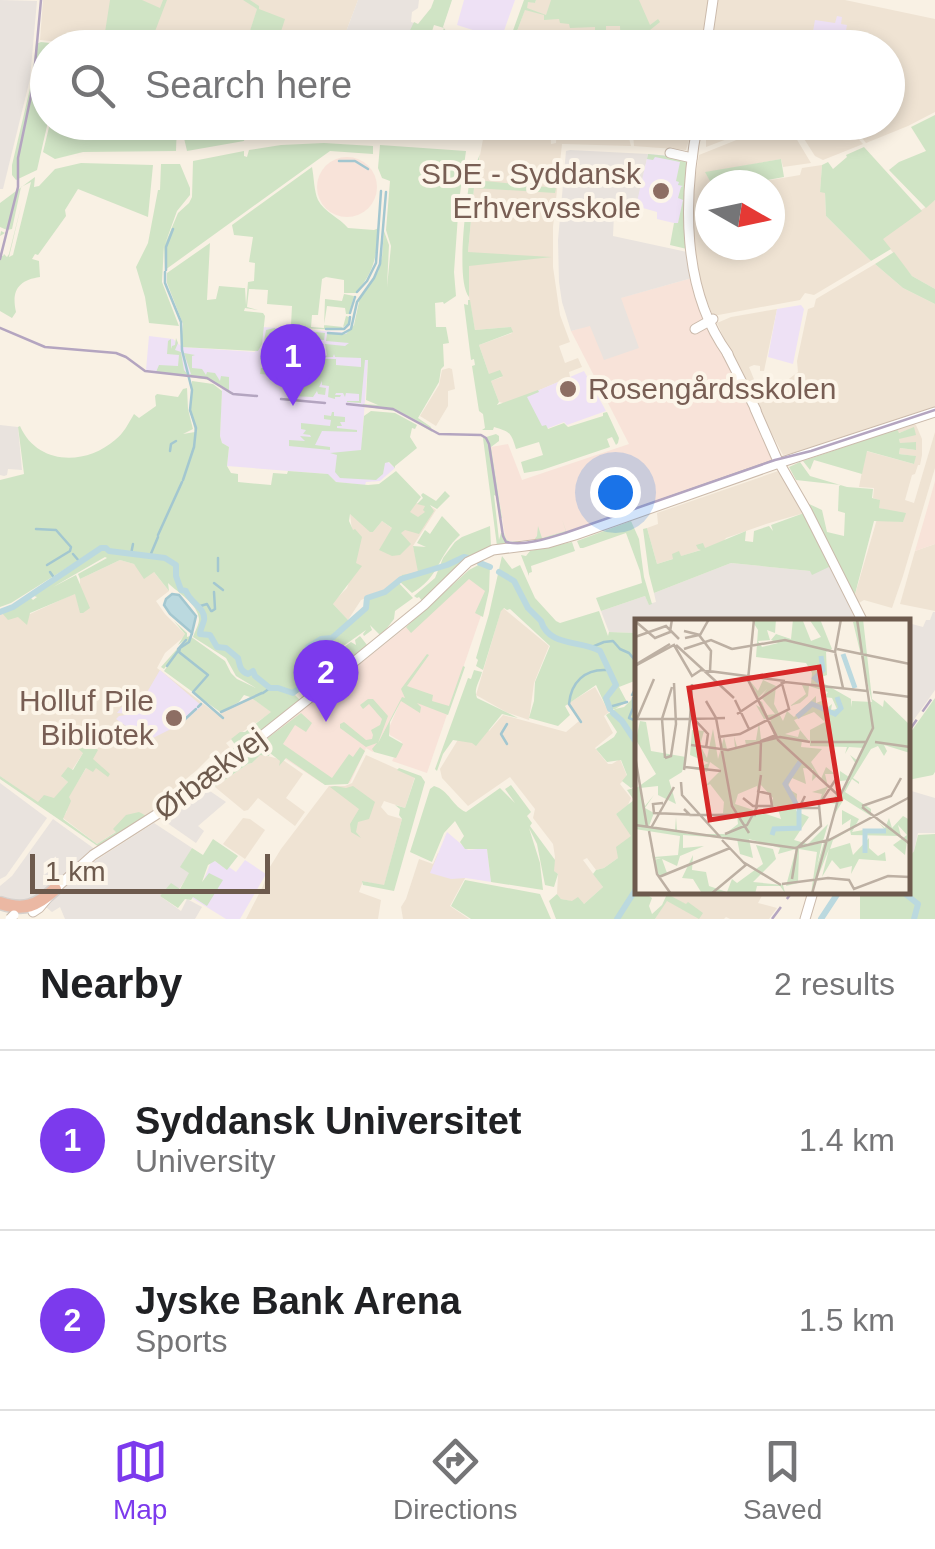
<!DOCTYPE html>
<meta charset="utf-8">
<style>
body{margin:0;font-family:Helvetica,sans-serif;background:#f6f6f6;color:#202124}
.compass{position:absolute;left:695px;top:170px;width:90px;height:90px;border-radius:50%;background:#fff;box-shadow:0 5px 15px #0003;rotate:99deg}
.scale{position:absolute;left:30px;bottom:25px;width:240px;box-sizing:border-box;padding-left:10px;border:5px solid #6d5a4d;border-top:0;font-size:28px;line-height:35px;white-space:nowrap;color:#6d5a4d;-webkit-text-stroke:8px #fcf5e9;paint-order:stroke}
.you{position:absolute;left:615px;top:492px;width:35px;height:35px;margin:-25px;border:8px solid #fff;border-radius:50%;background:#1a73e8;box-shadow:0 0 0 15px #1a73e833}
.badge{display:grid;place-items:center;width:65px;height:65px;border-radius:50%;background:#7c3aed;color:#fff;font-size:32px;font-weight:700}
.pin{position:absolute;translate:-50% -82px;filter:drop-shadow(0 2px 5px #0008)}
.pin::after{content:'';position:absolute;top:52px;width:35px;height:30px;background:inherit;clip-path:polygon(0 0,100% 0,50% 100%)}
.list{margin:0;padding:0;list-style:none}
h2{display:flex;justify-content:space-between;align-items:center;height:130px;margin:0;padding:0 40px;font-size:42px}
h2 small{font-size:32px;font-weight:400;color:#757577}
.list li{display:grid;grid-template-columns:65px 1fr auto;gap:30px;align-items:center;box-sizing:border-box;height:180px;padding:0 40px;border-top:2px solid #e0e0e0}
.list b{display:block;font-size:38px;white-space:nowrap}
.list p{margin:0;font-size:32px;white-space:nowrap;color:#757577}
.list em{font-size:32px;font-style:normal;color:#757577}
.icon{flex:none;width:55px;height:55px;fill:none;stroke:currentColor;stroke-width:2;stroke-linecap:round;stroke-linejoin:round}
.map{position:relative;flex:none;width:935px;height:919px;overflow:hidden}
.search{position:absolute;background:#fff;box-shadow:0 5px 15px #0003;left:30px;right:30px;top:30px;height:110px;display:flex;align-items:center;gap:25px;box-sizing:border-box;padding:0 35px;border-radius:55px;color:#757577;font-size:38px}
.sheet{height:490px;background:#fff}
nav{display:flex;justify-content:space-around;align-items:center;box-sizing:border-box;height:140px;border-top:2px solid #e0e0e0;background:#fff;font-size:28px;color:#757577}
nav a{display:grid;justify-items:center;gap:5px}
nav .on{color:#7c3aed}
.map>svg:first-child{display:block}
</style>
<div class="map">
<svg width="935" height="919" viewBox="0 0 935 919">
<rect width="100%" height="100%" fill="#f9f1e4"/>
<!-- residential -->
<g fill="#efe3d3">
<polygon points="43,0 358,0 344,37 371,47 276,47 284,19 257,10 246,43 226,36 221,46 203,39 199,48 119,48 40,40"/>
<polygon points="536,0 710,0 704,47 511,48 528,1 535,3"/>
<polygon points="714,0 845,0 935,19 935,112 908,126 866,143 850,123 888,122 888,48 709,48"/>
<polygon points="486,123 550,123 551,144 556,143 557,123 625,123 631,146 562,144 553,227 553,267 560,315 570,342 559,346 565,363 578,358 582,367 569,372 570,377 507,404 499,402 491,381 502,377 489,374 479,345 512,333 511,327 475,330 469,297 468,252 474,188"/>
<polygon points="627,123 694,123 686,150 634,146 633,135"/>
<polygon points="702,123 769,123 706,147 706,140 701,136"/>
<polygon points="779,123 787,123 811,163 783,167 781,159 706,173 712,185 710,185 710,245 770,245 770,185 741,185 800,175 802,168 822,165 820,192 825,192 826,216 871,261 814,295 805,293 800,300 713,316 700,285 692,245 692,196 699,155"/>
<polygon points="794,123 844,123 863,144 823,160 815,156"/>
<polygon points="935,200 935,289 912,276 882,239"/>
<polygon points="875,264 903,288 935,304 935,408 808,450 783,455 738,369 717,323 731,317 777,309 764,371 760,371 760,366 754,365 749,367 758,389 764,398 798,372 797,361 808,309 814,307 816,299"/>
<polygon points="449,368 452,369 455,389 448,391 448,406 436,426 420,416 439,385 442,370"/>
<polygon points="912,423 916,425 922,439 922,455 920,465 918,465 915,474 912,475 905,500 914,503 935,432 935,468 903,576 892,608 864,600 857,604 854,598 877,519 903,522 904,514 879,508 879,500 873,498 874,488 859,487 866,451 914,464 915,456 899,454 900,448 916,450 900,443 899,439 914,428 898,433 897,429"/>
<polygon points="781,470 804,513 766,524 726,538 722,543 657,564 647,528 658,524 657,513"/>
<polygon points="416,503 430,506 436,510 413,546 420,574 404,576 384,590 361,600 348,620 332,603 347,588 356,563 350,514 373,532 382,521 400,534 413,515 409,512"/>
<polygon points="935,544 935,611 900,604 915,551"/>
<polygon points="120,560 134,564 142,572 153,571 169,591 156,601 165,614 186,635 165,653 157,668 218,715 250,697 272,712 226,743 235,754 226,761 214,753 197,770 154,805 159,811 149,817 143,814 97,844 63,818 67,811 65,809 68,797 87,767 83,753 72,770 62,777 68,782 54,799 48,797 38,803 0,776 0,614 13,608 30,614 80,591 80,579"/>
<polygon points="502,607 549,646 534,683 529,720 506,712 476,695"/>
<polygon points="595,687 609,712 604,716 613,733 595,748 608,764 612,764 620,759 627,776 620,784 631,798 628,805 616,814 632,836 618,853 618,858 604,868 596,870 587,858 583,860 603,887 584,904 561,899 557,894 558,874 553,871 555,857 553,844 533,818 535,809 510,777 468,806 442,778 440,769 459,738 481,719 489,731 503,715 566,732 579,721 567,704"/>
<polygon points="260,754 283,760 303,774 286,798 305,812 295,826 258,798 248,810 244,811 215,787 248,764 252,763"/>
<polygon points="366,755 415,777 405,808 384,801 381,807 388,815 402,819 384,886 363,881 359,892 381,900 378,919 246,919 263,886 268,870 281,849 329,786 345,786 352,783"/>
<polygon points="243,818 250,819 265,830 245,859 223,844"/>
<polygon points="438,853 471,867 450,906 469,919 403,919 401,907 406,899 419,859 433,864"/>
<polygon points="672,892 764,892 758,903 777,908 769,919 730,919 726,917 724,919 655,919 667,900 682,909 687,905 670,896"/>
</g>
<!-- commercial -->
<g fill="#f8e3d9">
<circle cx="347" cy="187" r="30"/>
<polygon points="692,278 716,338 774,459 556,535 534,540 507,541 505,536 491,447 508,444 522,480 629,444 571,331 590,325 638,348 620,298"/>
<polygon points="935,481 935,544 915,551 926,513"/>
<polygon points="469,577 487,588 487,598 427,773 392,761 402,742 390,735 388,730 401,700 373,752 366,748 350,783 345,784 322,783 261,743"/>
</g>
<!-- industrial -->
<g fill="#e9e3de">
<polygon points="0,0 37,1 30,79 3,189 0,189"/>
<polygon points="358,0 419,0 418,8 412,12 411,22 416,24 403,47 371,47 344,37"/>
<polygon points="570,150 648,154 636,209 628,218 614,215 613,236 687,252 692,278 621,298 639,348 604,360 590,326 571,331 562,302 559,282 558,240 566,151"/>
<polygon points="0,425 18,427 22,470 8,469 7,475 4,476 0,475"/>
<polygon points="731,563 810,571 831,566 856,621 638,622 637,639 635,633 609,632 601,611 645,596 649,604 656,602 654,593"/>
<polygon points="933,612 935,612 935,690 908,728 908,623 923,627 926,620 930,620"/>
<polygon points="0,783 47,818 6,876 0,879"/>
<polygon points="204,787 226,802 198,826 204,831 196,843 160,818"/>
<polygon points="908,790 935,798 935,833 918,833 914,851 908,859"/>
<polygon points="53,819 96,850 48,893 16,904 0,895 0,886 12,876"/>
<polygon points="154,823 192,848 181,867 190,873 179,889 171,884 160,896 181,911 187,899 202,907 195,919 65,919 60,907 52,912 46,907 62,888 87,866"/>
</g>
<!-- education -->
<g fill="#eee1f5">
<polygon points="464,0 515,0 501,39 457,25"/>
<polygon points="837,16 842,17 841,24 847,25 843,47 811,42 815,20 835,23"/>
<polygon points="648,154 681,157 683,203 678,224 657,219 657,212 636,206"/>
<polygon points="801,305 804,309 793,364 768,357 777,309"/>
<polygon points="263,327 370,334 362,440 395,468 380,481 366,482 365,485 336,482 327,474 227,466 229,447 222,443 220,436 222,384 210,377 146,370 149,336 173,339 182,347 255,352"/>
<polygon points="584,371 606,411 567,425 564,422 515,441 514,435 499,407"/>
<polygon points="160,670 202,706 181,724 147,741 116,719 119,716 133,714 117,713 128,699 139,706"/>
<polygon points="447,832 468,850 487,848 491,882 466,878 451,879 430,873"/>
<polygon points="245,860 266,874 240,919 226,919 192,898 203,882 211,862 215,861 226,869 229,867 236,872"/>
</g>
<!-- green -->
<g fill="#d0e4c5">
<polygon points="110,0 142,0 160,8 163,0 167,0 149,47 138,43 135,47 103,45"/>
<polygon points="243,0 250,0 259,6 259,9 285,19 276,47 199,47 203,38 221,46 226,36 246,43 257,9"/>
<polygon points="434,0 452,0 443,27 447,32 454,31 453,36 442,33 444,28 434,25 427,47 415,45 414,47 406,47 413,30 404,47 402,47 414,22 418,24 431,8"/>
<polygon points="524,0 536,0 535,3 528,2 527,8 546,15 551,0 639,0 650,25 658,19 660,22 629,47 621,47 620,26 606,26 606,31 595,32 595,27 570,28 569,24 560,23 559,19 544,20 544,15 525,10 511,47 507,47"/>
<polygon points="41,42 67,45 67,47 48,48 47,56 39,55 39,60 47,61 47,77 40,76 35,81 32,93 38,99 47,99 47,126 37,170 16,180 12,175 12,165 32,80 36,44"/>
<polygon points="935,115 935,200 926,208 889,170 899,162 926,151 911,127"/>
<path d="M283 122 296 124 297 131 330 132 363 123H389L388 134C343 134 295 129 251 140L249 128H255L256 123Z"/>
<polygon points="50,123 177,123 176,151 83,152 55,159 43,152"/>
<polygon points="179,123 194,123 195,125 246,129 244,141 187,151 184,138 180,136"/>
<polygon points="324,143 373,146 373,154 330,151 165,270 164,245 162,282 179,326 149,323 145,297 136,267 148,243 158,190 160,190 161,164 180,164 190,188 190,195 177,211 165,244 178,213 189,203 192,197 193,161 244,151 244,156 247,157 249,150 281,145"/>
<polygon points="380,145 466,151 459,201 454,272 456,296 444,304 443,302 435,303 436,327 446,327 449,343 443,344 444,366 441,369 439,382 418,418 431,427 432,432 400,412 362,406 363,404 378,405 366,400 368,360 365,360 361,403 347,402 347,401 359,401 359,394 346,393 345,397 343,393 336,393 335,395 341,395 340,397 335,397 335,399 328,397 329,386 322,385 322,381 319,387 326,388 325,395 318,394 317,391 313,397 291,396 294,389 318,366 304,365 303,371 311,371 303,377 282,375 283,371 297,372 296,367 302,366 282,363 280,364 281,376 276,375 276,370 272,370 270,375 260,374 261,368 267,368 267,363 260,359 261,356 266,356 262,353 266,330 275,328 277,332 279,328 325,333 324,340 276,337 274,354 270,356 271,359 274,357 274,362 276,355 290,357 290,351 277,348 278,341 298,342 298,353 299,342 324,344 322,355 315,355 315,359 336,359 336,365 361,367 361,358 335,357 334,354 333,357 325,357 327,355 325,344 345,346 349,343 326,341 327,334 346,334 354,325 360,297 378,272 382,257 384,231 389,245 387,287 391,246 386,230 390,181 382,178 378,168"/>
<polygon points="864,147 922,211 883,239 891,249 871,261 826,216 825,193 820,192 822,165 828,162 833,169 847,157 846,155"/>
<path d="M480 154 475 180 556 188 555 193 474 188 468 252 552 257 469 266V297C455 279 467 197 471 171L473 161 476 164Z"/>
<polygon points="648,154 689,158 687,249 670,245 674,223 678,223 683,200 678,198 681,187 683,186 678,185 679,182 676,181 680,162 655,157 653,160 647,159"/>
<polygon points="781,159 784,177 741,185 712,185 705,172"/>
<path d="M81 163 153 165 148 217 78 189 65 210 66 216 38 255 35 254 32 259 39 261 40 277C19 280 11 290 16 312L12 318 0 311V255L3 256 4 254 7 257 9 254 22 202 9 257 13 255 31 182 21 187 12 229 7 230 5 242V233L0 236 1 231 5 233 7 230 0 227V203L35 177 34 187 39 186 55 169Z"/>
<path d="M312 167C314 177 314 191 318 200 324 212 340 218 348 228L374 230 379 228C376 258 375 270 356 293H344V280L326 277 322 279 318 315H312L311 327 324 328 325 299 342 301 344 294 354 296 349 314H346L345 308 327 306 324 325 343 327 346 316 349 317 348 324 338 330 286 327V325H291L292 306 267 304 268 290 249 289 247 307 258 310 245 308 244 311 263 313 265 316 262 344 258 351 181 347 183 324 167 283V273L210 243 207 300 216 299 219 286 243 288H245L246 305 248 282 254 281 255 263 249 262 253 237 234 235 232 225Z"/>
<polygon points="894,252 912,276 935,289 935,304 903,288 875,264"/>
<path d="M468 300H470L475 330 511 327 513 332 479 345 489 374 500 370 503 376 491 381 499 402 497 405 538 390 539 392 527 397 542 426 546 425 548 429 564 423 568 427 603 416V413L607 412 619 438 618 443 616 445 612 437 607 439 610 447 542 470 524 473 521 462 543 455 539 442 516 449C511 432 510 432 494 427L493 430H482L485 428 483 414 479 411 472 366 475 365 474 359 471 360 464 304 468 305Z"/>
<polygon points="176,338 178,343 175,350 181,352 184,370 188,375 191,374 184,353 195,355 192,356 192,368 202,369 206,375 207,372 215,373 220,381 221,376 229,377 229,391 241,396 230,394 210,380 156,372 159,365 178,366 179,355 167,354 168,341 171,339 171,349 172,346 175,345"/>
<path d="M192 381 213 384 222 391 220 436 222 443 229 447 227 466 231 473 238 474V482L271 485 273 473 287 474 288 471 328 474 336 482 368 485 379 484 396 471 421 497 410 512 418 517 425 512 423 510 425 506 417 504 423 498 421 495 423 493 436 501 445 491 450 496 437 509 430 505 434 511 419 534 405 530 401 533 411 544 400 555 392 556 379 550 392 528 382 521 373 532H370L350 514 349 521 353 530 355 529 362 537 356 563 362 566 333 604 349 621 365 607V599L385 591 397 581 413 598 395 611 394 619 381 636 370 625 372 630 364 636 363 634 366 630 325 659 313 679 294 694 302 702 235 754 232 750 236 746 231 739 240 732H245L271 712 250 697 244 695 239 702 220 712 164 671 178 651 164 669 161 667 185 640 178 645 185 634 174 621 187 633V637L190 636 225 661 231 673 237 679 256 688 236 676 226 658 193 637C195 631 199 625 199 619 198 604 177 592 168 583L169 591 154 572 144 579 134 564 120 560 80 579 78 574 107 558 105 557 53 587 76 575 90 608 83 613H80L75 594 30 613 27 625 18 617 8 620 2 613 25 601 29 596 33 600 37 597 31 595 90 556 92 552 11 603 0 607V480L24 474 18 427 20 426C37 465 85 466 115 440 124 433 128 424 134 414L139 418 156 406 155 396 157 394 178 397 183 389 187 388 188 409 193 429 183 434 195 432 190 410Z"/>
<polygon points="371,411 395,413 417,425 415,429 412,428 410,437 417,448 395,466 395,468 389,462 385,463 383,474 376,480 340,478 335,472 337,455 330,453 361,450 364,416"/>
<polygon points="332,412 334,412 334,416 345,417 345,422 340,422 342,426 337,426 337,428 357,430 357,432 322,431 315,445 330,447 330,450 289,446 289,440 305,441 300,436 311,437 310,435 303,434 306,430 301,429 301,423 330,426 331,420 324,419 324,415 331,416"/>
<polygon points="914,427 916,435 899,439 900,443 916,442 916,450 900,448 899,454 916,456 914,464 867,451 862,474 814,460 810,470 803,461 897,429 899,433"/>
<polygon points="496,434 499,436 499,441 491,447 502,518 500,519 496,496 494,495 499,540 501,533 504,533 506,539 510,542 534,540 537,536 538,526 542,538 566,531 562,519 567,535 497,546 483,438"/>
<polygon points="800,462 810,476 847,487 873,489 872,498 880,500 879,508 906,513 903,522 874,521 854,598 807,503 822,510 827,532 844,536 845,513 838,511 839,486 841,485 796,480 789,467"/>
<polygon points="804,513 831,566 812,575 810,571 731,563 654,593 649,574 643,529 647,528 657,564 673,559 672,554 679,551 681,556 701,550 698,549 696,545 703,543 705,548 746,531 745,541 753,542 754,531 769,526 773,531 771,525"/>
<path d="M442 516 460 535C437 556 440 577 412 593L399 581 402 575 418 572 413 546 426 547 417 543 425 530 430 534Z"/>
<polygon points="631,521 639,539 644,577 652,604 649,605 645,596 601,611 596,598 642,583 640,571 626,533 583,548 580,548 577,541"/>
<polygon points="490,526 491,546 423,602 419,597 417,598 414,596 435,578 443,558 455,542 462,537"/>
<polygon points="572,542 575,551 531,566 532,572 529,573 529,576 521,555 526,556 530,551"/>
<polygon points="502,556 512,569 520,565 535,598 556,621 560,623 599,611 608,636 609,632 635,633 638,639 637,680 619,687 627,702 615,709 624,707 633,698 638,716 637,785 631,788 622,781 627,775 621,760 607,762 596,749 614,737 617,732 606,715 615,709 608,711 596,685 565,706 570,715 558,726 529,718 534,701 535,682 550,646 510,609 507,610 504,608 501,611 483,670 476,666 478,660 476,658 489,614"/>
<polygon points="482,563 490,565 489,591 483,617 475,613 485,591 469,579 411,633 406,627 469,570"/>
<polygon points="360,636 367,645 365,649 321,686 316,680 330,657 351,642 356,645 355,640"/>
<polygon points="427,654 429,655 407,686 433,695 432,701 449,706 463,666 465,667 448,715 417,703 421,707 420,713 401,701 390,722 389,736 403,744 396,758 374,752 372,749 377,743 366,747 340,728 340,724 344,722 366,740 372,739 373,735 371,730 380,725 382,719 369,704 363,709 360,705 368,699 373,699 388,716 378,743 402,697 405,698 401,689"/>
<path d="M474 670 482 672C480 681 473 689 477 698L518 718 502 714 476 746 472 743 453 740 443 754 437 771 435 769 468 678 471 679Z"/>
<polygon points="935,698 935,772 933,775 908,780 908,736"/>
<polygon points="301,713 312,723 306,732 295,725 283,744 332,778 349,754 353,757 360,747 365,751 348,784 325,785 286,758 279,766 280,761 270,753 269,756 260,755 252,763 248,764 213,788 208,786 259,745 264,748 261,743"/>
<polygon points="80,735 98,750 93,759 110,774 108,777 96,768 93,772 86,768 69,797 71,801 63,819 97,844 116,832 113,829 126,815 139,812 149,817 158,811 153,805 162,807 160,812 99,847 0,779 0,776 38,802 44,795 54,798 68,782 61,776 68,767 73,770 83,753 73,744"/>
<polygon points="399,768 421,776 425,782 394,891 363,885 362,881 384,885 402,819 399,815 400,809 395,805 405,808 415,778 397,770"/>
<path d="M511 785 531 812 527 816 532 823 530 826 555 860 554 871 558 874 554 887 545 885 537 844 529 828 540 863 543 890 491 882 487 849H465L460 842 464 836 455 821 444 833 432 862 410 852 430 789 434 786C449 790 453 807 466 812L500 788 515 803 505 789Z"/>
<polygon points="335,786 346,788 353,786 375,802 369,819 358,822 356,832 361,838 351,832 350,824 359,809 330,787"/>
<polygon points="637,787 638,892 649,892 649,896 652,898 649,906 652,914 662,905 668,892 672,892 671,896 686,904 688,902 703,913 699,919 667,901 655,919 556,919 549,901 557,894 561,899 572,901 578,897 584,904 603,887 593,874 596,870 604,868 618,858 616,847 631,836 616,814 634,800 627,790"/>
<polygon points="935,834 935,919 860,919 860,892 908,892 908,859 914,851 918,835"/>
<polygon points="213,839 238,856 227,870 215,861 208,865 202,882 209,873 223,880 207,906 193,897 191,900 185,899 178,908 160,896 171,883 180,889 189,873 180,867 192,848 203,855"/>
<polygon points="465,880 540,894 551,919 471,919 451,906"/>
</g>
<!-- water -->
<polygon fill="#bbd9df" stroke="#a3c7d0" stroke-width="2.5" points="172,594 179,595 196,616 192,633 170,614 164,605 166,599"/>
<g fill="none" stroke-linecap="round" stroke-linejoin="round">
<!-- stream -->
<g stroke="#a3c7d0" stroke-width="2.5">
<polyline points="793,122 800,132"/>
<polyline points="339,161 355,161 368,169"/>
<polyline points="166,270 166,247 173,229"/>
<polyline points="165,272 165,283 181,322 182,350 192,390 190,410 196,428 194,447 183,480"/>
<polyline points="357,292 367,281 376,263 381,191"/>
<polyline points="350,313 355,297"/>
<polyline points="326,329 344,329 349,324 350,317"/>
<polyline points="328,333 342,334 351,329 357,302 374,278 380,264 386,192"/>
<polyline points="170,451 171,444 176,441"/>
<polyline points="36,529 56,530 71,547 70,551 47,565"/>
<polyline points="158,535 182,482"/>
<polyline points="73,554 79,561"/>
<polyline points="131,554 133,544"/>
<polyline points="150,556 158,537"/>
<polyline points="218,558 218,571"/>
<polyline points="50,572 55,579"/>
<polyline points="214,583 223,590"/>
<polyline points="197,607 207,604 211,611"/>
<polyline points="212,611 215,609 214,592"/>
<polyline points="192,633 189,642 180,648 179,652 208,675 193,692 223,718"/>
<polyline points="592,647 604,642 613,641 620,649 629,653 638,664"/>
<polyline points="178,649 186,640"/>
<polyline points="167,666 178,651"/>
<polyline points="263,693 270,688"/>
<polyline points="632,695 638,683"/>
<polyline points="633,698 633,708 629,718 634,720 635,727 638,729"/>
<polyline points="198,707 201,704"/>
<polyline points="609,707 627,702"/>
<polyline points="221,712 262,693"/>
<polyline points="183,721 196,709"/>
<path d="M581 722 569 704C571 682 585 669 606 670"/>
<polyline points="507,744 501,734 507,724"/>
</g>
<!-- river -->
<g stroke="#bbd9df" stroke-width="6">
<polyline points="480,563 490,567"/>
<path d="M499 572 514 581 528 608 541 621C549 647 580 640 600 651L616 685 606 698 610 709"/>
<path d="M0 612 13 607 101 548H106L109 551 165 558 176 565V576L181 590 186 591C189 602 206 608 204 620 203 625 200 629 200 634L210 635 217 647 226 648 238 658C240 666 240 671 248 674L253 671 255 676 270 688H278L293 693 312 678 302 670 311 657 306 654 308 647 321 639 332 638 366 608 367 598 385 592 401 579 447 565 464 557 468 558"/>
<polyline points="613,713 622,721 638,745"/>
<polyline points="903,892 918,904 914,919"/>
<polyline points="617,919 638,886"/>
<polyline points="821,919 838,893 842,892"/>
</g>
<defs>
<g id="secondary">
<polyline points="706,48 713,0"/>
<path d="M698 122C683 198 681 289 728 354"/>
<polyline points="670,153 692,158"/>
<polyline points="695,329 713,319"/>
<polyline points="727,353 756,410"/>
<polyline points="755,409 777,459 807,511 863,622"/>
<polyline points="33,912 39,908 55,889 93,855 187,795 317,692 424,605 468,562 493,550 548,543 575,535 779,463 935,412"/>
<polyline points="805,919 813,892"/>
</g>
<path id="highway" d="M0 903C24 911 37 906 55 889"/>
</defs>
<!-- secondary casing -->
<use href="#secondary" stroke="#cbbaab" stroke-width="11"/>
<!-- highway casing -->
<use href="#highway" stroke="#d6d1cd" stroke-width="15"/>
<!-- secondary -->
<use href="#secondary" stroke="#fff" stroke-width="9"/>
<!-- highway -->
<use href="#highway" stroke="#ebb8a3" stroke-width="12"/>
<!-- tram -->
<g stroke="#b4a5c0" stroke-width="2.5">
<polyline points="0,259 18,187 18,158 33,86 41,0"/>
<polyline points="0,328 45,347 116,353 126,357 145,371 207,378 233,394 257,396"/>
<polyline points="281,399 325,403"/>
<path d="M347 404 393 409 439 434 481 435 486 438 489 444 503 536 506 542C524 546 546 539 565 533L775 460 811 451 935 410"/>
</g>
<!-- rail -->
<g stroke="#b4a5c0" stroke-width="2.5" stroke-dasharray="15 10" stroke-linecap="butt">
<polyline points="908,732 935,694"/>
<polyline points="772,919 792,892"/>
</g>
<defs>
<polyline id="secondary-bridge" points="10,919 14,915"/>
</defs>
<!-- secondary-bridge casing -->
<use href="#secondary-bridge" stroke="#cbbaab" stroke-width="11" stroke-linecap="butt"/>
<!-- secondary-bridge -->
<use href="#secondary-bridge" stroke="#fff" stroke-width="9"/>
</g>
<!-- markers -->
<g fill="#8d6e63" stroke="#fcf5e9" stroke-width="4">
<circle cx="661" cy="191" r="10"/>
<circle cx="568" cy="389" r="10"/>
<circle cx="174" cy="718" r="10"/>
</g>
<g text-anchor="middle" stroke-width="8" stroke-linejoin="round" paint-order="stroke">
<!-- education labels -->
<g font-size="30" fill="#785e54" stroke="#fcf5e9" text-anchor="end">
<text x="641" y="184">SDE - Syddansk<tspan x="641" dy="34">Erhvervsskole</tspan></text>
<text x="588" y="399" text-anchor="start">Rosengårdsskolen</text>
<text x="154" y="711">Holluf Pile<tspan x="154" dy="34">Bibliotek</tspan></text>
</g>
<!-- street labels -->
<g font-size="30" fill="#6d5a4d" stroke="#fcf5e9">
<text transform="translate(210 774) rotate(-37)" y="10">Ørbækvej</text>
</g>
</g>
<!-- overview -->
<g transform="translate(635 619)">
<rect width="275" height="275" fill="#f9f1e4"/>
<path d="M116 0H141L140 14 132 11 135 21 123 22 127 28 143 24 136 21 141 15 156 20 158 0 168 2 176 22 186 18 174 0H185L197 30 191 33 192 56 181 60 216 80V88L217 82 237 83 218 3 228 0 237 80 248 88 249 81 275 106V134L249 126 252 132 249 137 243 127 236 130 218 159 224 163V165L217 160 210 173 236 190V197L209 180 198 198 202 185 194 184 215 161 205 162V152L214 158 221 145 215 136 223 142 229 129 214 128 210 135 212 128 175 127V111L190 103 179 93 159 101 165 110 150 115 163 118 165 111 174 122 167 121 166 128 187 130 176 143 186 160 191 148 200 155H190L193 168 183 187 187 175 177 173 192 168 182 157 177 162 178 150 168 149 171 165 157 159 152 169 162 175 161 192 174 198 159 221 173 225 193 205 188 222 162 229 187 224 182 247 189 223 215 210V207L216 200 207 206V191L224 200 217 213 234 210 251 212 244 204 250 209 254 199 257 209 268 197 275 201 270 236 258 226 272 216 263 206 266 217 216 216 215 211 198 221 195 230 215 224 218 236 234 219V229L243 237 250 233 251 242 224 240 216 255 217 247 205 250 197 241 187 258 194 230 176 275 182 233 164 230 163 264 151 267 161 230 143 235 145 229 114 220 118 239 105 235 102 220 48 216V229L69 227 45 237 42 247 27 240 32 254 24 257 19 241 26 239 18 240 16 228 19 238 43 236 45 217 0 210V170L21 155 1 121 5 102 11 103 16 132 51 138 47 153 34 161 41 185 23 176V167L5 169 10 187 19 176 10 189 19 194 14 207 40 211 41 198 42 211 53 215H90L103 205 102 196 80 194H88L89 183 75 165 68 169 86 151 75 143 72 153 59 150 74 144 55 136 57 111 69 112 65 126 72 139 78 110 83 140 89 118 92 130 100 129 99 117 102 128 111 126 110 121H121L124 103 126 120 139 118 135 99 129 100 121 86 126 89 123 81 127 83 132 96 140 95 126 78 132 70 122 80 120 71 117 70 113 61 112 58 123 72 128 61 141 67 139 85 148 102 152 92 159 98 181 77V84L189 81 192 89 197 85 196 91 202 90 197 79 189 78 193 73 174 67 173 77 165 84 155 87 171 75 167 66 176 65 177 54 171 44 121 38 123 11ZM125 165 138 179 135 189 142 187 146 200 100 185 103 175 122 167 123 174ZM121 226 138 230 141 240 118 263 148 266 150 274 145 267H122L120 275H60L66 273 58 260 47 259 58 236 57 251 71 253 74 267 92 273 97 260 102 264 128 245Z" fill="#d0e4c5" fill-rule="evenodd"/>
<path fill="none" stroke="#bbd9df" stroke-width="5" d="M208 35 220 69M186 37 188 51 180 59 186 64M162 98 177 85 200 95 206 89 202 78M164 190 150 165 165 143M137 216 139 210 164 209V190M230 234V212H251"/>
<path fill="none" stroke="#bdb0a3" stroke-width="2.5" d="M119 0 113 61 143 121 203 176M0 2 20 19 35 13 37 0M49 12 65 16 74 0M0 18 31 7 44 20M50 19 64 16 76 32 75 52M41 26 99 79M49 30 76 21 97 30M97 30 150 21 200 33 206 0M202 30 275 45M200 33 208 69M0 46 35 25M0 47 39 26 57 57 66 51 111 57 141 116 126 122 125 152M66 51 150 62M238 73 275 78M100 81 114 110M71 82 81 99 97 187 114 214M102 95 150 63 232 72M0 100H62M2 100 19 60M55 100 57 65M56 100 90 99M59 100 73 115 71 129M83 118 105 115 154 90 146 61M176 123H231M240 123 275 128M56 126 93 131 145 118 175 123M0 137 12 208M30 139 36 137 41 105 39 64M30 139 27 100 37 68M50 148 86 152M49 151 55 100M46 163 47 176 86 219M170 177 164 189H184M108 179 118 187H137L135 175 122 172M204 179 238 109 222 0M28 184 18 185 19 194 65 196M227 187 256 177 266 159M227 188 275 225M49 190 55 196H120L126 156M0 206 160 229 194 221 275 178M16 209 39 168M14 212 22 255 36 275M90 215 112 206 122 188M87 221 110 245M108 243 146 266M24 258 95 229M157 260 162 229 186 207 184 186 201 160M147 265 193 259 214 261 219 270 253 257 275 258M76 275 112 245M177 275 204 177"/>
<path fill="#d62828" fill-opacity="0.15" stroke="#d62828" stroke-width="5" d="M184 48 205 180 75 201 54 69Z"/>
<rect width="275" height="275" fill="none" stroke="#6d5a4d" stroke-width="5"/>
</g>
</svg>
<svg class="compass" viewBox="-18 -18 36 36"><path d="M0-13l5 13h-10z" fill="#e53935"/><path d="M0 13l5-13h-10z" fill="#757577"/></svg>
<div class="scale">1 km</div>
<div class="you"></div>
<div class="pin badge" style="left:293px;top:406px">1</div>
<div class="pin badge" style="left:326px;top:722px">2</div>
<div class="search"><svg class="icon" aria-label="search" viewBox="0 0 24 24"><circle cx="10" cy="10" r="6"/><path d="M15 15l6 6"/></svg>Search here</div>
</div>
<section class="sheet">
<h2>Nearby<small>2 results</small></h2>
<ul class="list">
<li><span class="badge">1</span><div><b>Syddansk Universitet</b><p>University</p></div><em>1.4 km</em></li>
<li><span class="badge">2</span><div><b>Jyske Bank Arena</b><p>Sports</p></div><em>1.5 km</em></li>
</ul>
</section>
<nav>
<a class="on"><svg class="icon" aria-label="map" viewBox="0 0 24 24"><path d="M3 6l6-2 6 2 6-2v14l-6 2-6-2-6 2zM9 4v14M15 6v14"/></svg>Map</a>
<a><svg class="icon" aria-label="directions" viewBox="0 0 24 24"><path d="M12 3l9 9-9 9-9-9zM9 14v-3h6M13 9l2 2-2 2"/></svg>Directions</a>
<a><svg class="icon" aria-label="saved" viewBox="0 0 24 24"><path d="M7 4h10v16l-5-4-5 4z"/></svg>Saved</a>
</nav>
